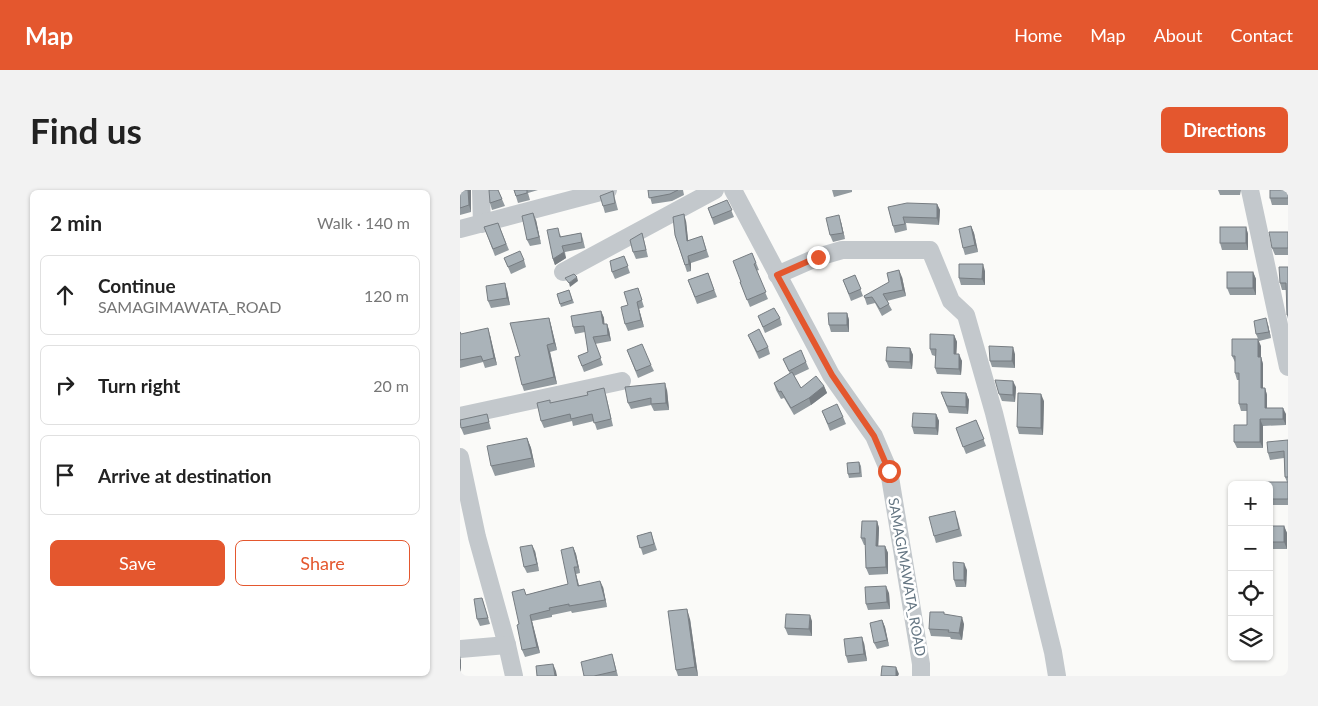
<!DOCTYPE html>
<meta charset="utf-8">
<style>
body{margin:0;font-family:Lato,sans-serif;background:#f2f2f2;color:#222}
.controls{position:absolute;right:15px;bottom:15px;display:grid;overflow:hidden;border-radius:8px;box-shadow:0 1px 4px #0004}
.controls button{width:45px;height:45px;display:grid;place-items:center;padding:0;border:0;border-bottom:1px solid #e0e0e0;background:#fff;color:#222;font:25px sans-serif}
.stop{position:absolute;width:15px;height:15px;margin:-11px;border:4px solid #e4572e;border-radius:50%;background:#fff}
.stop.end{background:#e4572e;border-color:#fff;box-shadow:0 1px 5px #0008}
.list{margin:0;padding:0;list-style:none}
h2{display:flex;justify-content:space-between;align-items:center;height:65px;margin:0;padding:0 20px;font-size:21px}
h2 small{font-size:16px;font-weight:400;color:#767676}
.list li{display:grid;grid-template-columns:32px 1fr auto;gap:15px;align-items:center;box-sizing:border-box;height:80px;margin:0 10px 10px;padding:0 10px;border:1px solid #e0e0e0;border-radius:8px}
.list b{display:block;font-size:19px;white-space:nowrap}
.list p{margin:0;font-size:16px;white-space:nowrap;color:#767676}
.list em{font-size:16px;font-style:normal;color:#767676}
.actions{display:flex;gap:10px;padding:15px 20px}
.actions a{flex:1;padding:11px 0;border:1px solid #e4572e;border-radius:8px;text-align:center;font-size:18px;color:#e4572e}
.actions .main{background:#e4572e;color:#fff}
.icon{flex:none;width:28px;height:28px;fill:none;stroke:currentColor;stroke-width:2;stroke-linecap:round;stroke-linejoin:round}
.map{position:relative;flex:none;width:828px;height:486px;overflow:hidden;border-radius:8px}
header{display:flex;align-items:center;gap:30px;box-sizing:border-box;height:70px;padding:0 25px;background:#e4572e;color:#fff}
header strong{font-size:24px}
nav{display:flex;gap:28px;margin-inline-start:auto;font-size:18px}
.intro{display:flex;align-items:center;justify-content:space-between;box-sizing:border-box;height:120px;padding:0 30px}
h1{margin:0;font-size:35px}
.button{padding:12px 22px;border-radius:8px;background:#e4572e;color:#fff;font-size:18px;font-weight:700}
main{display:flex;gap:30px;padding:0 30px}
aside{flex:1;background:#fff;border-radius:8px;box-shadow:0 1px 4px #0004}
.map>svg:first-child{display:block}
</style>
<header>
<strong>Map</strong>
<nav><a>Home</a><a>Map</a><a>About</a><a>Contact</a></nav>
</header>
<div class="intro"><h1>Find us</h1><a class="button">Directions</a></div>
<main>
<aside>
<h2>2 min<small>Walk · 140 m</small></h2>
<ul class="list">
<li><svg class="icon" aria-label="ahead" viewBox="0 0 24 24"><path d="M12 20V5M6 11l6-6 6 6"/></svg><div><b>Continue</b><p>SAMAGIMAWATA_ROAD</p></div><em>120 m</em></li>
<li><svg class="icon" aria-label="right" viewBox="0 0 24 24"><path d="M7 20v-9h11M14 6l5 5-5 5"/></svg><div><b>Turn right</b></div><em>20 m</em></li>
<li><svg class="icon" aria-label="arrive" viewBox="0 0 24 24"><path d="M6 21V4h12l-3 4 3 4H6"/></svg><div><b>Arrive at destination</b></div></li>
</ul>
<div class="actions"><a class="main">Save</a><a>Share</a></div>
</aside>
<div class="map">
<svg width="828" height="486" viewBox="0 0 828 486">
<rect width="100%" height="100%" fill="#fafaf8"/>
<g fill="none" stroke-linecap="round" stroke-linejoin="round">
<!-- minor -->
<g stroke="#c3c8cc" stroke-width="18">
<polyline points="21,0 22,34"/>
<polyline points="273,0 371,185 414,246 429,281 461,474 461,486"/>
<polyline points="790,0 828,177"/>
<polyline points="0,39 148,0"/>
<polyline points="103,82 255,0"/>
<polyline points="317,85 358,67 382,60 470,60 491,111 506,125 534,223 593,462 597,486"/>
<polyline points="0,226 162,191"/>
<polyline points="0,267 17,347 47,455 54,486"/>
<polyline points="0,459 47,455"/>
</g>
</g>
<!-- wall -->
<g fill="#929a9f">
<polygon points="0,0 11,0 11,22 0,25"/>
<polygon points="38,0 45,16 32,20 30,13"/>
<polygon points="54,0 78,0 68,3 70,10 58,13"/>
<polygon points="188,0 223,0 224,5 212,11 192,14"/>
<polygon points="372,0 392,0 392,2 374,7"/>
<polygon points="758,0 781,0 780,5 760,5"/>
<polygon points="828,0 828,15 812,15 810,8"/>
<polygon points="153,1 158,20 145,23 143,16"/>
<polygon points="267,10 274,27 254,35 248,18"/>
<polygon points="477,14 480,20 479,35 446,33 447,40 435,43 433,36 428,17"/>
<polygon points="76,30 81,54 70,56 67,50"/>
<polygon points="226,31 228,51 242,46 249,67 231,73 231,81 227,82 215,45"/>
<polygon points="381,32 385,49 373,52 370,45"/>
<polygon points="38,33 49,60 35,66 24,37"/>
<polygon points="511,36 514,43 518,62 505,65 503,58"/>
<polygon points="786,37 788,44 788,60 762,60 760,53"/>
<polygon points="828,42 828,65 815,65 812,58"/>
<polygon points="121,43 123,49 125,58 105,62 106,68 95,75 93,69 100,44 101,47"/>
<polygon points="182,43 184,50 188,67 176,69 173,62"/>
<polygon points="292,63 299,80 296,81 308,109 290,117 280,92 281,92"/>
<polygon points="164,66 170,83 155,89 152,82"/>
<polygon points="44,68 64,70 66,77 51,84"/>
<polygon points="828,77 828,129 827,125 826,100 822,100 820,93"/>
<polygon points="525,81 525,95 501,95 499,88"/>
<polygon points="793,82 796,89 796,105 770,105 767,98"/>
<polygon points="248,83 257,107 237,114 228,90"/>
<polygon points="395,85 403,106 391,111 383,90"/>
<polygon points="442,87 446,106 427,111 432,120 422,126 415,113 407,115 404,106"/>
<polygon points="178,98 184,117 179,119 184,137 168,141 165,134 168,115"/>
<polygon points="47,100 50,115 31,118 28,111"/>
<polygon points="109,100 114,113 101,117 97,104"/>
<polygon points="141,121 144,128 144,134 147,134 149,140 151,151 135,154 143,175 124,182 118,166 128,162 125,142 115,144 113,137"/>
<polygon points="387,123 389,130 389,142 371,142 369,135"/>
<polygon points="298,126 320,128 322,135 305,143"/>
<polygon points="89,128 91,135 97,160 90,162 97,194 64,201 62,195 60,166"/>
<polygon points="808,135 811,148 799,151 796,144"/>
<polygon points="0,141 1,144 30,145 37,175 25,178 23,172 0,178"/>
<polygon points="288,145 308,157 310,164 299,169"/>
<polygon points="494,145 497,152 496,164 502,171 501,185 477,184 475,178 475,166 472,165 470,159"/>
<polygon points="801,156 801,167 803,174 803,198 805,198 807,205 807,218 826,224 826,235 803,236 803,258 777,258 774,252 787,235 787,221 781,221 779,214 779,190 777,190 775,183 775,172 772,166"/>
<polygon points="450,158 453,165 452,179 429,178 426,171"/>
<polygon points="167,160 191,175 194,181 178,188"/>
<polygon points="555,164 555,178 532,177 530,171"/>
<polygon points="323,169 346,172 349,179 334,186 341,198 364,196 367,203 351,215 334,225 324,208 321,209 316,200 314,193 330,184"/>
<polygon points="556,197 555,212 542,211 539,204"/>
<polygon points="207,200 209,220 194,221 191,215 171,219 168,213"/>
<polygon points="481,202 506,203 509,210 508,224 489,223"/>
<polygon points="146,205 153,236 137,240 134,231 113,236 112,231 84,238 81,231 90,213"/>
<polygon points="584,211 583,245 559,244 557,237"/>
<polygon points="362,221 383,227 386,234 370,241"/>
<polygon points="27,224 31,239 4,245 1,238"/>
<polygon points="476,224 479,231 478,245 454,244 452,237"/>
<polygon points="516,230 526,256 506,264 496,238"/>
<polygon points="67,248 71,258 75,277 35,286 31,276"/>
<polygon points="828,250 828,315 809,315 809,295 827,292 825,287 824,268 810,270 808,263"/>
<polygon points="399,272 401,276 402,287 389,288 388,284"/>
<polygon points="497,327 502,346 476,353 474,346"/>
<polygon points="417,331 419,338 418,356 425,356 428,363 428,384 409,385 406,378 406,355 404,355 401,348"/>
<polygon points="809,336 824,336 827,343 827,359 809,359"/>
<polygon points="191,342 197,360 183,365 177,346"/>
<polygon points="113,357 116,364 120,383 116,384 119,395 143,397 147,417 112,423 111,421 92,425 92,427 72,431 80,463 65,467 62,460 59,434 66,405 108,394"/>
<polygon points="75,361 79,381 67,383 64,377"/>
<polygon points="507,380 506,397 496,397 494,390"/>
<polygon points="429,403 430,419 408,420 406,414"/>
<polygon points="22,408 30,434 20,436 17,429"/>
<polygon points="485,424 504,434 502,450 491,449 490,447 471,446 469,439"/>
<polygon points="230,429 238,486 218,486 216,480"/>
<polygon points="422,430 425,437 429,456 417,459 414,453"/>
<polygon points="352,431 352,446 328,445 325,438"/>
<polygon points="404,453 407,471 388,473 386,466"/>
<polygon points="154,471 158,486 124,486"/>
</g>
<!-- shaded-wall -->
<g fill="#777d82">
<polygon points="8,0 11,0 11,22 9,15"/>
<polygon points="477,14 480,20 479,35 477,28"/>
<polygon points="73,23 76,30 81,54 79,47"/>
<polygon points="224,24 226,31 229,58 227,51"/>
<polygon points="379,25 381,32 385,49 383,43"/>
<polygon points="511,36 514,43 518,62 515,55"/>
<polygon points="786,37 788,44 788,60 786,53"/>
<polygon points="102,56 106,68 95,75 93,69"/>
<polygon points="228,66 231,73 231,81 229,74"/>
<polygon points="523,74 525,81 525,95 522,89"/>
<polygon points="439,80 442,87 446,106 443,100"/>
<polygon points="793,82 796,89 796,105 793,98"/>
<polygon points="117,87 118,91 110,97 109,93"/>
<polygon points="45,93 47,100 50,115 47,108"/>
<polygon points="177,112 179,119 184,137 181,130"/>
<polygon points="141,121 144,128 145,140 143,134"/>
<polygon points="387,123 389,130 389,142 387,135"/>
<polygon points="89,128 91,135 97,160 94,153"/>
<polygon points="806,128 808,135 811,148 809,142"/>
<polygon points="147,134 149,140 151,151 148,145"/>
<polygon points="28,138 30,145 37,175 34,168"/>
<polygon points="494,145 497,152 496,171 494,164"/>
<polygon points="798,149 801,156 801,174 798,167"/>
<polygon points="87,155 90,162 97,194 94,187"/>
<polygon points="553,157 555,164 555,178 552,171"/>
<polygon points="450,158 453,165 452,179 450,172"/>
<polygon points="499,164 502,171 501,185 499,179"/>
<polygon points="801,167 803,174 803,205 801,198"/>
<polygon points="553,191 556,197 555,212 553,205"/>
<polygon points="205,193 207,200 209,220 206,213"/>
<polygon points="364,196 367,203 351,215 349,208"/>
<polygon points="805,198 807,205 807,225 805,218"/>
<polygon points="506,203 509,210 508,224 506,217"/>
<polygon points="581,204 584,211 583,245 581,238"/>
<polygon points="823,218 826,224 826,235 823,229"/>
<polygon points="476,224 479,231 478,245 476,238"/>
<polygon points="800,229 803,236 803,258 800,252"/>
<polygon points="67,248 71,258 75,277 72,268"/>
<polygon points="417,331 419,338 418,363 416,356"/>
<polygon points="824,336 827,343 827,359 824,352"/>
<polygon points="72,355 75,361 79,381 77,374"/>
<polygon points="425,356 428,363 428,384 426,377"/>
<polygon points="113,357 116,364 120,383 118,377"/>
<polygon points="504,373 507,380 506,397 504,390"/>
<polygon points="114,377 116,384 120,402 118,396"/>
<polygon points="140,391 143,397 147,417 145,410"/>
<polygon points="426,396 429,403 430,419 427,412"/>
<polygon points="227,419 230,429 238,486 235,477"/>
<polygon points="70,425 72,431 80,463 77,457"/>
<polygon points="350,425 352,431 352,446 349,439"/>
<polygon points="502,427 504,434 502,450 499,443"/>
<polygon points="422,430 425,437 429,456 427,450"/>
<polygon points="402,447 404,453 407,471 404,464"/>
<polygon points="0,466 1,470 1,485 0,481"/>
<polygon points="93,474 96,481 97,486 95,486"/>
<polygon points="436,477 439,484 438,486 436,486"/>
</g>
<!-- building -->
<g fill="#aab3b9" stroke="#777d82">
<polygon points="0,0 8,0 9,15 0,18"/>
<polygon points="29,0 38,0 42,9 30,13"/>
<polygon points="54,0 67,0 67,3 56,6"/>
<polygon points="188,0 218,0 210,4 189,8"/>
<rect x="810" y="0" width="18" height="8"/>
<polygon points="153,1 155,13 143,16 140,6"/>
<polygon points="267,10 272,20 252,28 248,18"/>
<polygon points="447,13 477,14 477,28 443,27 445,34 433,36 428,17"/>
<polygon points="73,23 79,47 67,50 62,26"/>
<polygon points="224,24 227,51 242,46 246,60 228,66 229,74 225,75 215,45 213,27"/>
<polygon points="379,25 383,43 370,45 366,28"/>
<polygon points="38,33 46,54 33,59 24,37"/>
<polygon points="511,36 515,55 503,58 499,39"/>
<rect x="760" y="37" width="26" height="16"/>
<polygon points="98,38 100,47 121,43 122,52 102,56 104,62 93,69 87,40"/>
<polygon points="809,42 828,42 828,58 812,58"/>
<polygon points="182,43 186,60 173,62 170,50"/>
<polygon points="60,61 64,70 48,77 44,68"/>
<polygon points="292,63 296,73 294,74 306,102 287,110 280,92 281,92 273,71"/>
<polygon points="164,66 168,76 152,82 150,71"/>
<polygon points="499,74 523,74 522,89 499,88"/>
<polygon points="819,77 828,77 828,125 827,125 826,93 820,93"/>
<polygon points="439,80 443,100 423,104 429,114 420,119 412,107 405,108 404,106 429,92 427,83"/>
<rect x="767" y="82" width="26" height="16"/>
<polygon points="248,83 254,100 235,107 228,90"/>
<polygon points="114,84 117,87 109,93 105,88"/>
<polygon points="395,85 401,99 389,104 383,90"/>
<polygon points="45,93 47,108 28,111 26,96"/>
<polygon points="178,98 182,110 177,112 181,130 165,134 161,117 168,115 164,102"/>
<polygon points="109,100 112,110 100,114 97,104"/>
<polygon points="314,118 320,128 303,137 298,126"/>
<polygon points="141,121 143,134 147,134 148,145 133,147 141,168 122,176 118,166 128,162 124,136 113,137 111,126"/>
<polygon points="368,123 387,123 387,135 369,135"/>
<polygon points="89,128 94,153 87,155 94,187 62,195 55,167 60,166 50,133"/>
<polygon points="806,128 809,142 796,144 794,131"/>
<polygon points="28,138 34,168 23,171 21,166 0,170 0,142 1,144"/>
<polygon points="299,139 308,157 297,162 288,145"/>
<polygon points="470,144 494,145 494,164 499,164 499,179 475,178 476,159 470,159"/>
<polygon points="772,149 798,149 798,167 801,167 801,198 805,198 805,218 823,218 823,229 800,229 800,252 774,252 774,235 787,235 787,214 779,214 779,183 775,183 775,166 772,166"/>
<polygon points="182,154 191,175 176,181 167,160"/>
<polygon points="529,156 553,157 552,171 530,171"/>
<polygon points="427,157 450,158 450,172 426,171"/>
<polygon points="341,160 346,172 329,181 323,169"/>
<polygon points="332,182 341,198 356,186 364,196 349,208 331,218 321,201 319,202 314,193"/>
<polygon points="535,190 553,191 553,205 539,204"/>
<polygon points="205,193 206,213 191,214 191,208 168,213 165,197"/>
<polygon points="144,198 151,229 134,233 132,224 111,229 110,224 81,231 77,213 90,210 90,213 128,205 127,202"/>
<polygon points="481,202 506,203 506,217 487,216"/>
<polygon points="558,203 581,204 581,238 557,237"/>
<polygon points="377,214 383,227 368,234 362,221"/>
<polygon points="453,223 476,224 476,238 452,237"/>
<polygon points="27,224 29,232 1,238 0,230"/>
<polygon points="516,230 524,249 503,257 496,238"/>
<polygon points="67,248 72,268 31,276 27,256"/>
<polygon points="828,250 828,287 825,287 824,261 808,263 807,252"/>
<polygon points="399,272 400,283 388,284 387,273"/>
<polygon points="803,292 828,292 828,309 809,309 809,295 803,295"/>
<polygon points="495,321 499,339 474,346 469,327"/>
<polygon points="402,331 417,331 416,356 425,356 426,377 406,378 405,348 401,348"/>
<rect x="809" y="336" width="15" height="16"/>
<polygon points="191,342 194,354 180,358 177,346"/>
<polygon points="72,355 77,374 64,377 60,357"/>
<polygon points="113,357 118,377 114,377 118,396 140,391 145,410 109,416 109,414 89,418 90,420 70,425 77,457 62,460 57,435 59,434 52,402 64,399 66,405 108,394 101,360"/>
<polygon points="493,372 504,373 504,390 494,390"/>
<polygon points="426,396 427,412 406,414 405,397"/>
<polygon points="22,408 28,428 17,429 14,409"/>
<polygon points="227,419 235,477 216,480 208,421"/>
<polygon points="470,422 484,422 484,424 502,427 499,443 488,442 489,440 469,439"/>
<polygon points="326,424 350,425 349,439 325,438"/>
<polygon points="422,430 427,450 414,453 410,433"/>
<polygon points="402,447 404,464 386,466 384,449"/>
<polygon points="152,464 156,481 134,486 124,486 121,472"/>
<polygon points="93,474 95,486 77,486 76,476"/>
<polygon points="422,476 436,477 436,486 421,486"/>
</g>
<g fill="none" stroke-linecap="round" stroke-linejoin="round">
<!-- route -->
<polyline stroke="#e4572e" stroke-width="6" points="358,67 317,85 372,185 414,246 429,281"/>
</g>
<g text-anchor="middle" stroke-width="5" stroke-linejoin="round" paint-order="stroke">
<!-- street labels -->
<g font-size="14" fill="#657683" stroke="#fff">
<text transform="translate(447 387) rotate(80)" y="5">SAMAGIMAWATA_ROAD</text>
</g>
</g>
</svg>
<div class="controls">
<button>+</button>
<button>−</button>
<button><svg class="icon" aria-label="locate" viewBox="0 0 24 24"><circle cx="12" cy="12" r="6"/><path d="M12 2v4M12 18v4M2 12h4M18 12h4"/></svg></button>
<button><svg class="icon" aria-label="layers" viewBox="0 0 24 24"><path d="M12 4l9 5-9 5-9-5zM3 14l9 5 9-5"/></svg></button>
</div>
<div class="stop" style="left:429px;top:281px"></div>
<div class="stop end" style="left:358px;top:67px"></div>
</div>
</main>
